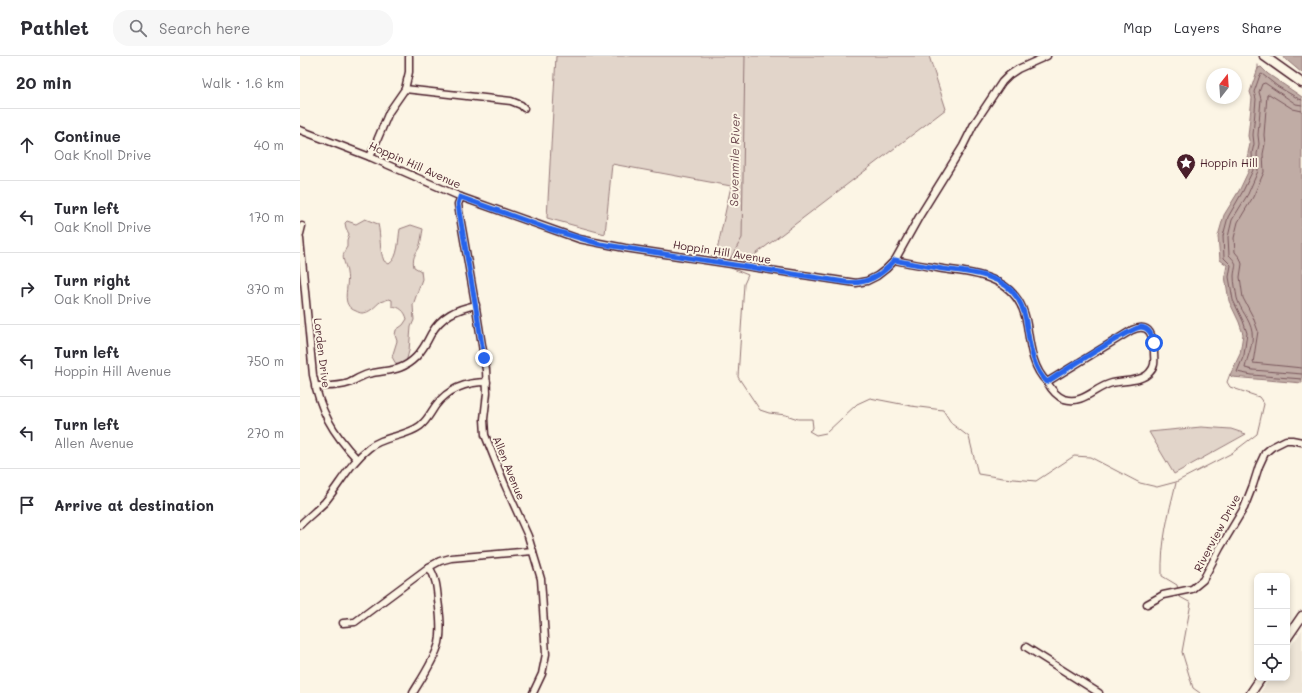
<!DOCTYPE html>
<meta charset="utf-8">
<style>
body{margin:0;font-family:Mali,sans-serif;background:#f7f7f7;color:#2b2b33}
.controls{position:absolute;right:12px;bottom:12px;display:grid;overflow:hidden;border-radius:8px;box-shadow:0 2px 6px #0003}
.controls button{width:36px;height:36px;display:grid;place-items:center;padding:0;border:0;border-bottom:1px solid #e1e1e2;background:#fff;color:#2b2b33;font:20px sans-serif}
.compass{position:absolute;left:906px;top:12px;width:36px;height:36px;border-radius:50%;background:#fff;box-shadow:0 2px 6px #0003;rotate:17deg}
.stop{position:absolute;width:12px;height:12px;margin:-9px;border:3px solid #2563eb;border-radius:50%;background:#fff}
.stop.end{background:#2563eb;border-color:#fff;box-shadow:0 1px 4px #0008}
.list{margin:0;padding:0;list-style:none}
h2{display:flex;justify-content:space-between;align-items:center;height:52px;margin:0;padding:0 16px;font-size:17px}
h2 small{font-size:13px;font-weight:400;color:#7c7c81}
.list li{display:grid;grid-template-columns:26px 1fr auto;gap:12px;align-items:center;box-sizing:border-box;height:72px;padding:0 16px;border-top:1px solid #e1e1e2}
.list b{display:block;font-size:15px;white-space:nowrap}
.list p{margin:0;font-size:13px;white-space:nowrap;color:#7c7c81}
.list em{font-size:13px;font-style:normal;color:#7c7c81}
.icon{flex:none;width:22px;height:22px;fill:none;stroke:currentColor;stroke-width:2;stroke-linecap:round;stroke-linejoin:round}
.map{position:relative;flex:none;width:1002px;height:637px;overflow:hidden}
header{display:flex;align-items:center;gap:24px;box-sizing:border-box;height:56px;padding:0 20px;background:#fff;border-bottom:1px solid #e1e1e2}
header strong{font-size:19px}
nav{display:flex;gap:22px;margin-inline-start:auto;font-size:14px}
.search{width:280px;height:36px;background:#f7f7f7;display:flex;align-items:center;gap:10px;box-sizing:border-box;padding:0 14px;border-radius:16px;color:#7c7c81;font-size:15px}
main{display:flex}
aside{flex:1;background:#fff}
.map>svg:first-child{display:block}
</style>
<header>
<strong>Pathlet</strong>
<div class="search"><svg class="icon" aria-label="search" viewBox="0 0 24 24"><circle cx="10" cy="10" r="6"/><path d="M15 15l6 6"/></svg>Search here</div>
<nav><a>Map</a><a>Layers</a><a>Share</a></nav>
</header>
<main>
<aside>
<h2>20 min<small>Walk · 1.6 km</small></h2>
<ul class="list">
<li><svg class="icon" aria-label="ahead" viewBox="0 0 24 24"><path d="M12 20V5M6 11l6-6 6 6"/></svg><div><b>Continue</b><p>Oak Knoll Drive</p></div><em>40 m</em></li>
<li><svg class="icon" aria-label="left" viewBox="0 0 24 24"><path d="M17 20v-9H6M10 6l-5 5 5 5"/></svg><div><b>Turn left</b><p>Oak Knoll Drive</p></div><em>170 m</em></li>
<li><svg class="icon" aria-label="right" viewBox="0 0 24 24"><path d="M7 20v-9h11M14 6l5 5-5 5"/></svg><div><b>Turn right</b><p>Oak Knoll Drive</p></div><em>370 m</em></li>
<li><svg class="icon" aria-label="left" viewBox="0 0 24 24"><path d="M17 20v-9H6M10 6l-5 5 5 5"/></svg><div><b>Turn left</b><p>Hoppin Hill Avenue</p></div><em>750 m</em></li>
<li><svg class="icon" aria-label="left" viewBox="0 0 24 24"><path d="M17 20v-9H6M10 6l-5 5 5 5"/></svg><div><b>Turn left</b><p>Allen Avenue</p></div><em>270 m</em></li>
<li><svg class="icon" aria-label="arrive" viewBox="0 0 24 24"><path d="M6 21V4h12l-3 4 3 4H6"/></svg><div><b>Arrive at destination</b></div></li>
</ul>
</aside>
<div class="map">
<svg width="1002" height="637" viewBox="0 0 1002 637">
<rect width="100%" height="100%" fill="#fcf5e5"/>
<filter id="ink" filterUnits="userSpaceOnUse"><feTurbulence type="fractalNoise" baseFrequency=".025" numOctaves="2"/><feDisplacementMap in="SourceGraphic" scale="8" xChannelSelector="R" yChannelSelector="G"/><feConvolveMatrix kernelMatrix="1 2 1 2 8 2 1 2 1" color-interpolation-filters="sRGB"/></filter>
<g filter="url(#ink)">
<!-- built -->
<polygon fill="#eee5d7" points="1002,574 1002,637 960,637 970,622 987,622 987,596"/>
<!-- green -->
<g fill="#e2d5ca" stroke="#967a7a">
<polygon points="256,0 629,0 646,53 448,204 416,199 431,130 312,108 305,178 247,162"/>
<path d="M65 163 78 168C81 180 79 193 84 205L89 208C99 202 98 183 100 173L111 169 123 173C122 179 121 186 119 192 115 199 112 202 114 211L121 215 122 223 113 249 114 264 111 271 109 295 104 314C98 313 95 306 92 301L97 285 95 279 96 274 103 269 107 263C105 255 100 251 92 250V244L89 243C86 244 83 245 80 246 75 250 70 257 62 257 60 257 58 256 56 255 39 249 50 231 47 217 46 206 39 202 47 191V184L49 178 46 172 45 167 47 165 56 168Z"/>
<polygon points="901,371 931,373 946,378 874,418 849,376"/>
</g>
<!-- water -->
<g fill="#c0aca5" stroke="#917474">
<polygon points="982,0 1002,0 1002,17"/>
<polygon points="961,11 968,18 1002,41 1002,327 932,321 930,319 940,298 943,278 939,266 929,245 925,220 927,209 920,204 918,180 924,159 940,133 949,114 948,97 950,88 948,80 952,42 950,36 958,12"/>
</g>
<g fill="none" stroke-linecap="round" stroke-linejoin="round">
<!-- shore -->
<g stroke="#79575c" stroke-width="1">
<polyline points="1002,44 999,43 977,30 962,18 960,19 954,36 956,43 953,79 954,88 952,97 953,114 943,135 928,161 923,180 924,202 931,209 929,221 933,244 943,265 947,277 944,299 937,316 952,319 1002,323"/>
<path d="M1002 49 996 48 965 27 962 28 959 36 961 43 958 79 959 88 957 98 958 115 948 138 932 164 928 181 929 199C939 209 935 208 934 220 934 227 936 235 937 242 940 254 950 263 952 276 954 288 947 301 945 312L953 314 1002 318"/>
<polyline points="1002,55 993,53 969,38 967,39 964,79 965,88 963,98 964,116 953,141 938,166 934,182 935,196 940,202 942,208 940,221 943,242 953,261 958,275 953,307 1002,312"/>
</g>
<!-- stream -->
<g stroke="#917474" stroke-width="1">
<polyline points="958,13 958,9"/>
<polyline points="429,205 442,182 445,0"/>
<polyline points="431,212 448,219 444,228 438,321 460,354 469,357 486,359 498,363 512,363 513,372 509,375 516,379 526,377 557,348 570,342 611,350 643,354 652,368 669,381 678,418 703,422 736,425 774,400 790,401 840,427 857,431 876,426 932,397 957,378 964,348 959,341 930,331 927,326 930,318"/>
<path d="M876 427C868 460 861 486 862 520L877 529 878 534"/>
<polyline points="879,539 880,541 891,547 882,596 893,632 900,637"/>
</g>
<defs>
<g id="minor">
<polyline points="105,33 211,45 221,49 224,52"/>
<polyline points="0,74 70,101 161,141 279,183 325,192 556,227 567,225 577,220 586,213 595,204 619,161 663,90 674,68 702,26 709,19 718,13 747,0"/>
<polyline points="70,101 89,56 105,33 109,16 109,0"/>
<polyline points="161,141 158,148 159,155 177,258 186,314 187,337 184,363 185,379 205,429 228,480 241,523 246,598 242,618 233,637"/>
<polyline points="0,178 2,170"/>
<path d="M0 183 13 319C20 355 32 376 57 403"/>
<path d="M595 204C611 208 627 210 643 213 682 218 720 223 727 269 730 288 732 312 747 326L832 274C851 266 853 281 854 296 854 303 856 310 850 316 842 326 824 324 812 327 795 331 783 349 764 343 756 340 751 333 747 326"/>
<path d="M15 330C27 330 38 331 49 327 55 324 61 320 68 318 88 313 100 317 116 301 123 294 127 286 131 278 141 260 157 253 176 249"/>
<path d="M0 469C8 461 17 454 25 446 40 428 50 407 69 392 83 380 105 381 120 370 127 365 131 356 136 349 149 332 167 326 187 326"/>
<polyline points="847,548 863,539 892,533 903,524 920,492 944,452 953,429 959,410 965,397 972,391 986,384 992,384 1002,386"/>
<polyline points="43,567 55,566 129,511 140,505 151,502 233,495"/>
<polyline points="726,591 799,637"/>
<path d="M113 637C122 622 135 603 139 587 142 573 140 558 138 544 137 532 136 521 129 511"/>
</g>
<g id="major">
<polyline points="964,0 1002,27"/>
<polyline points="987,582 1002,560"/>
<polyline points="951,637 961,622"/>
</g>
</defs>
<!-- minor casing -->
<use href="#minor" stroke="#4a1f2b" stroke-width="9"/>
<!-- major casing -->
<use href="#major" stroke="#4a1f2b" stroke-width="11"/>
<!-- minor -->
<use href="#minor" stroke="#fcf5e5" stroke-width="6"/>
<!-- major -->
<use href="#major" stroke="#fcf5e5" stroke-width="8"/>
</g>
</g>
<g fill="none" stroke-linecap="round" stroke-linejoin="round" filter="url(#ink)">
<!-- route -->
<path stroke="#2563eb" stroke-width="5" d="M184 302 177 258 159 155 158 148 160 141 249 173 300 188 545 226C566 229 581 220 595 204 611 208 627 210 643 213 669 216 703 218 718 243 723 251 726 263 727 272 730 290 733 313 747 326 759 318 832 271 841 271 850 272 852 280 854 287"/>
</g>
<!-- icons -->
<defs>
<symbol id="sight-pin" viewBox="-11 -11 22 30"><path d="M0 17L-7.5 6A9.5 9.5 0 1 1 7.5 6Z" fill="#4a1f2b" stroke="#fcf5e5"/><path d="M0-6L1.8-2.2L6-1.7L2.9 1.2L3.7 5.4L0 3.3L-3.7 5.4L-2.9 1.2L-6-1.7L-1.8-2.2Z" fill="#fff"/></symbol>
</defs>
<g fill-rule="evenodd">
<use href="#sight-pin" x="875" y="96" width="22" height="30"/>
</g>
<g text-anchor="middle" stroke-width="4" stroke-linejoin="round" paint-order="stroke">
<!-- poi labels -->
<g font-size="11" fill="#4a1f2b" stroke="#fcf5e5" text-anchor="start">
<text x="900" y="111">Hoppin Hill</text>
</g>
<!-- street labels -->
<g font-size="11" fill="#4a1f2b" stroke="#fcf5e5">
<text transform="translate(115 109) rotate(24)" y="4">Hoppin Hill Avenue</text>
<text transform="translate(422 196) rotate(9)" y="4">Hoppin Hill Avenue</text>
<text transform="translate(22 297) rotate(83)" y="4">Lorden Drive</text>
<text transform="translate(209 412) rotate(68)" y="4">Allen Avenue</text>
<text transform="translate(917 477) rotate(-62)" y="4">Riverview Drive</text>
</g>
<!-- water labels -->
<g font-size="12" font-style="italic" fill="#6d4950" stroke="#fcf5e5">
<text transform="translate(435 104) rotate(-89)" y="4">Sevenmile River</text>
</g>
</g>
</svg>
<div class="controls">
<button>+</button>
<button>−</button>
<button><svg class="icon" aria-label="locate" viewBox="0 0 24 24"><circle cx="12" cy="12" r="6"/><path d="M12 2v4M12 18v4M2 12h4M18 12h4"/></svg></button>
</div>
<svg class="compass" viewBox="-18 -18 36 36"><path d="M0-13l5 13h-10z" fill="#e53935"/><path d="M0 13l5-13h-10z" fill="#7c7c81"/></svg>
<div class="stop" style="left:854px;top:287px"></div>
<div class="stop end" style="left:184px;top:302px"></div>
</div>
</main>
